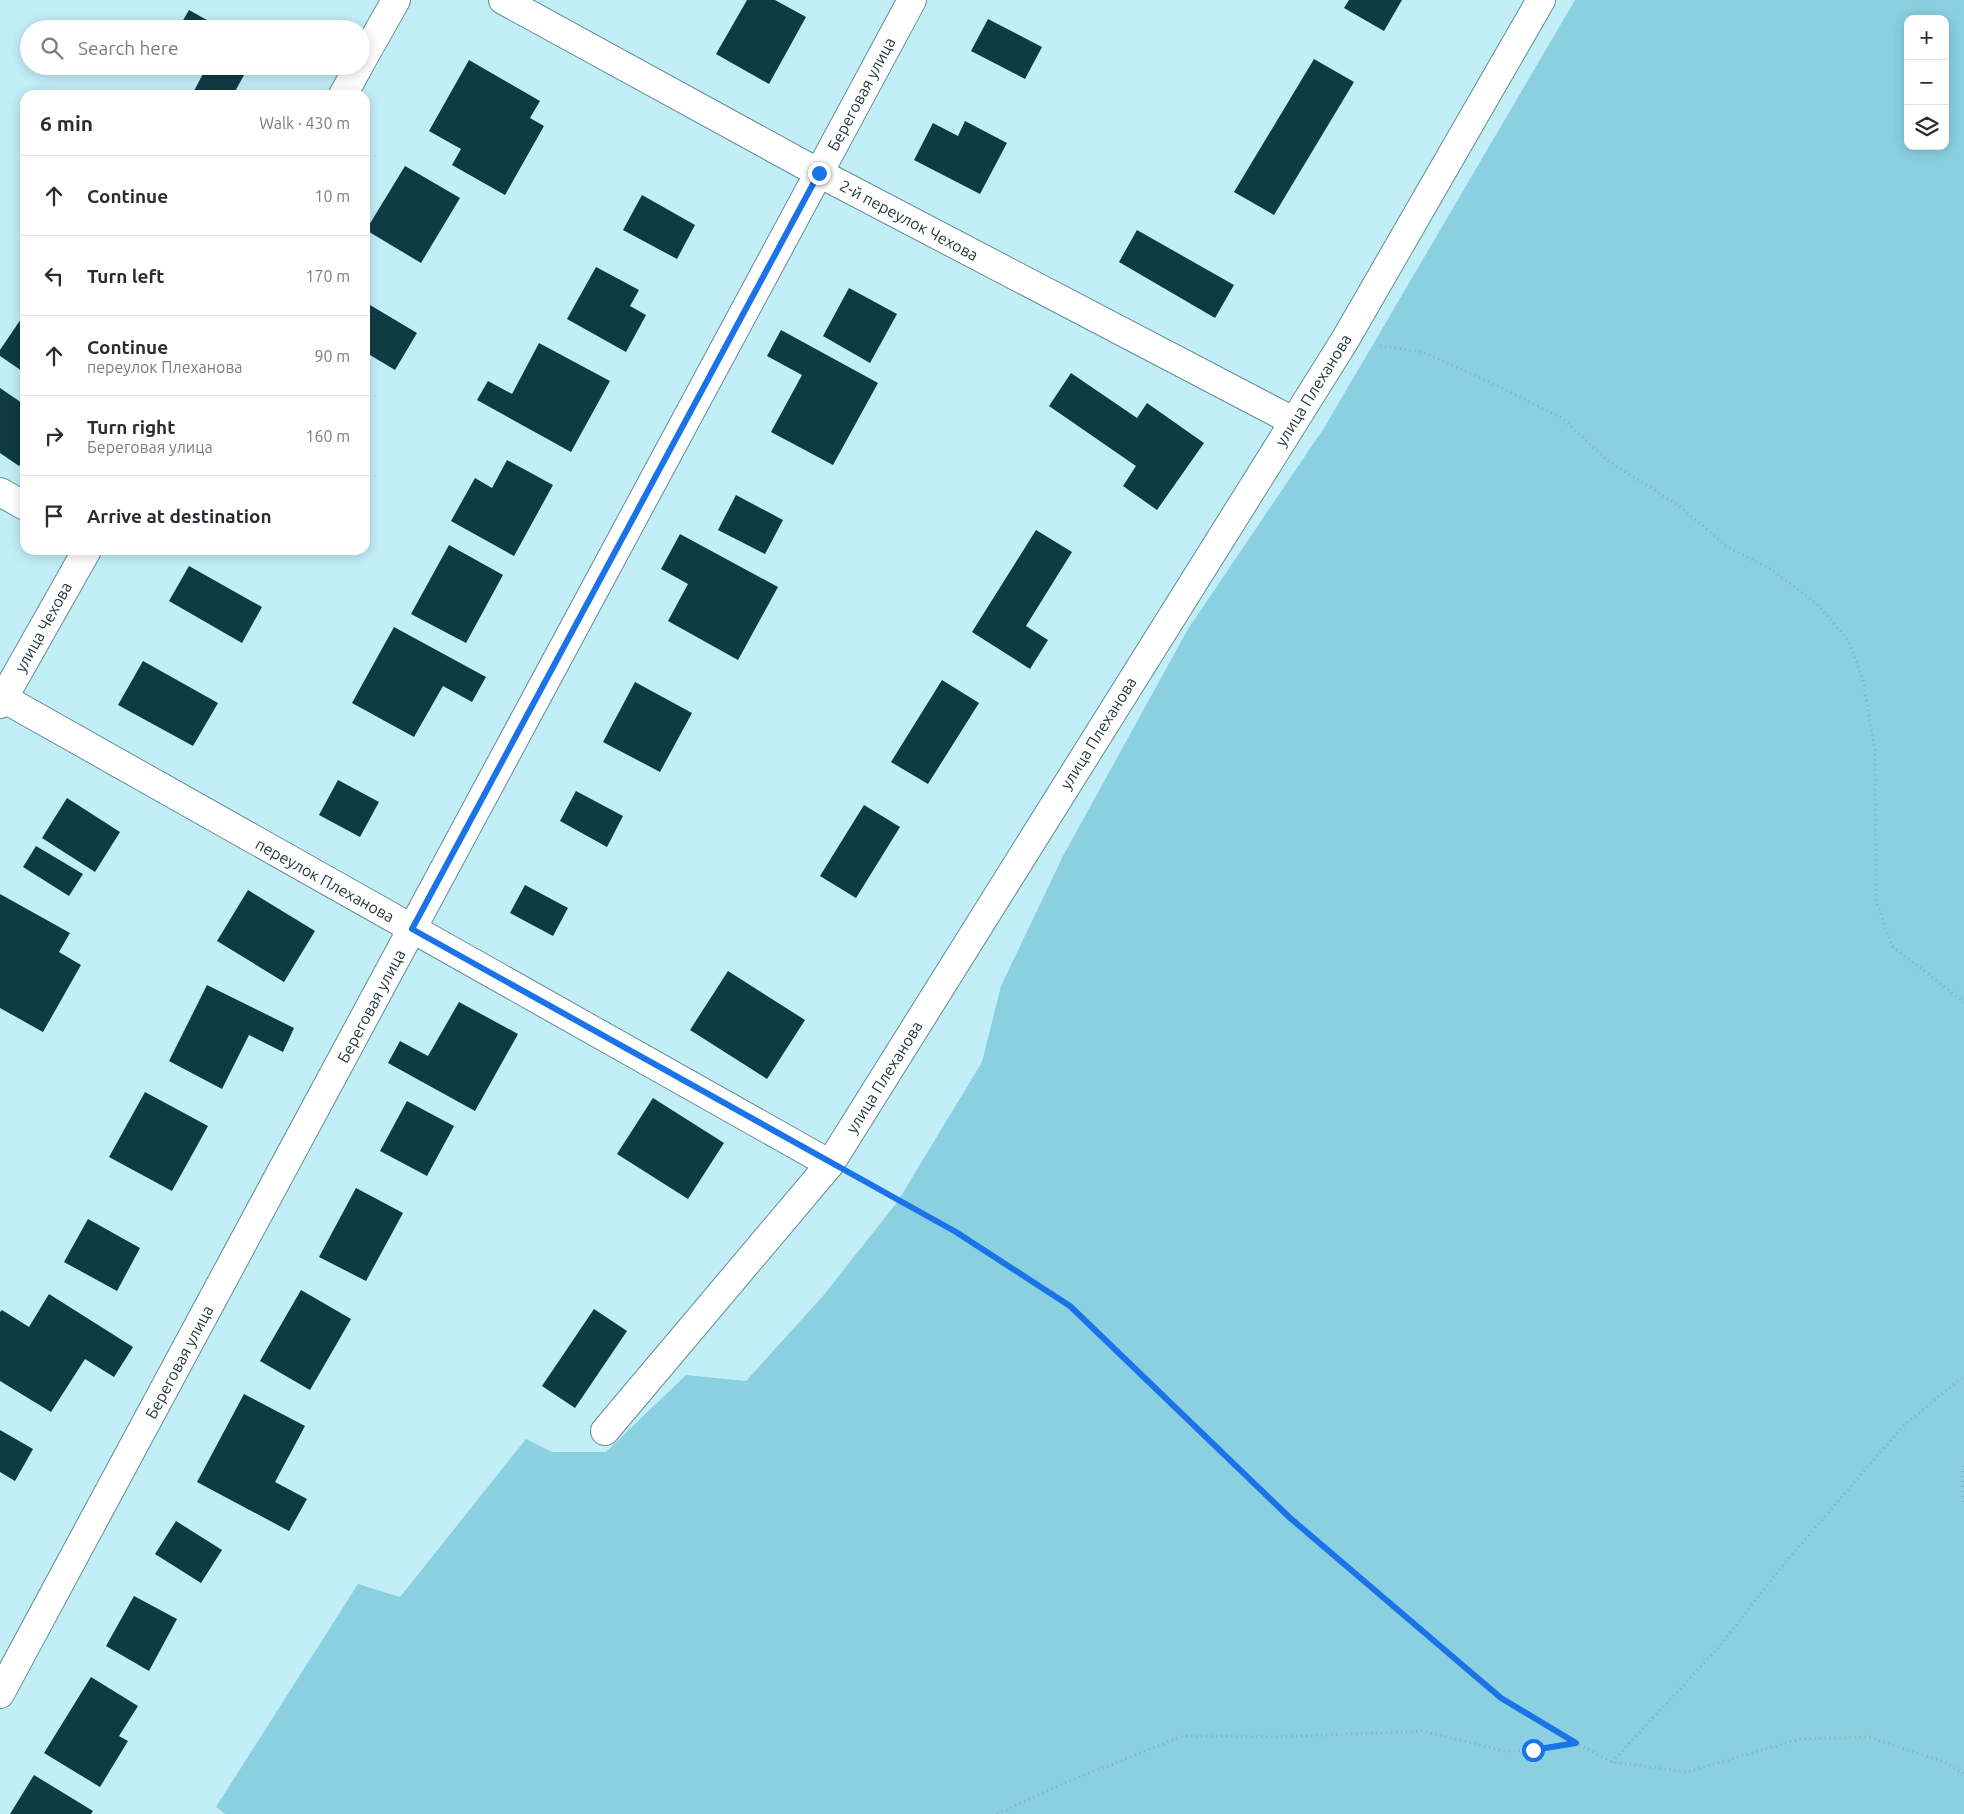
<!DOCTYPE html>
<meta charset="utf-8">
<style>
body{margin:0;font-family:Ubuntu,sans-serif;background:#f7f7f7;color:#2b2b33}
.controls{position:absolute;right:15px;top:15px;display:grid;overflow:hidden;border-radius:10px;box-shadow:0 2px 12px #0003}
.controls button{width:45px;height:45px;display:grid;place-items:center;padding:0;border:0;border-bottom:1px solid #e1e1e2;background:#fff;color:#2b2b33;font:25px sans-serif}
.stop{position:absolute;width:15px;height:15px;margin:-11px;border:4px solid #1a73e8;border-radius:50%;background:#fff}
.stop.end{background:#1a73e8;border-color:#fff;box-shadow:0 1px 5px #0008}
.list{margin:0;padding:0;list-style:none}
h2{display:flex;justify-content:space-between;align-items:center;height:65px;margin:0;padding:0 20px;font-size:21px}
h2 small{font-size:16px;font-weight:400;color:#7c7c81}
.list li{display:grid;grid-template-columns:32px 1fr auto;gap:15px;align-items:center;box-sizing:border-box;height:80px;padding:0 20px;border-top:1px solid #e1e1e2}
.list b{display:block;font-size:19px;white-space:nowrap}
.list p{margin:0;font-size:16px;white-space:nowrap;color:#7c7c81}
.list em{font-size:16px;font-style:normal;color:#7c7c81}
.icon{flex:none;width:28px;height:28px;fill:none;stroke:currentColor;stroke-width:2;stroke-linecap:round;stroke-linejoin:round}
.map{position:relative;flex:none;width:1964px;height:1814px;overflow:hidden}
.search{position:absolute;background:#fff;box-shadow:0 2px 12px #0003;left:20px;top:20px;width:350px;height:55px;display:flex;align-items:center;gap:12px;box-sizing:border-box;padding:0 18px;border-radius:28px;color:#7c7c81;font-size:19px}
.panel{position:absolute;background:#fff;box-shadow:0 2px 12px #0003;left:20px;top:90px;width:350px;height:465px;border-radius:15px}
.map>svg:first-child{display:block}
</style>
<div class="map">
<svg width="1964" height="1814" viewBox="0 0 1964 1814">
<rect width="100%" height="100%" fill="#c2eef8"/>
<!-- green -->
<path fill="#8ad0e0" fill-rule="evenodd" d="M1575 0H1964V1814H225L216 1807 358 1584 400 1597 526 1439 552 1452H606L686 1375 746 1381 823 1296 898 1201 982 1062 1001 986 1063 856 1188 629 1324 428ZM1908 19H1945V146H1908Z"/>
<!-- building -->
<g fill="#113b43">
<polygon points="747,0 775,0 806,17 769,84 716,54"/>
<polygon points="1349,0 1402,0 1384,31 1344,8"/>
<polygon points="189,10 223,29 178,29"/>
<polygon points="988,19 1042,47 1025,79 971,51"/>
<polygon points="1314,59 1354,82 1274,215 1234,192"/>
<polygon points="469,60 540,101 530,118 544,126 505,195 452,165 461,149 429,131"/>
<polygon points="207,66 249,66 233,95 201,95 194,91"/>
<polygon points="965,121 1007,143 980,194 914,160 933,123 958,136"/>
<polygon points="405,166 460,198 421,263 366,230"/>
<polygon points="642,195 695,225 677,259 623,230"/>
<polygon points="1137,230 1234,285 1215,318 1119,262"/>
<polygon points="596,267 639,290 630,306 646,315 626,352 567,319"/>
<polygon points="849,288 897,314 870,363 823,336"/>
<polygon points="365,302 417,333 395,370 365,352"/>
<polygon points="25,313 25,373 0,356 0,350"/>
<polygon points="781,330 878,383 833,465 771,432 802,375 767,356"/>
<polygon points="539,343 610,381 571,452 477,400 488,381 512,394"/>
<polygon points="1071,373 1137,418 1147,403 1204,443 1157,510 1123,486 1136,466 1049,406"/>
<polygon points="0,388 25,405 25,458 19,466 0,453"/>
<polygon points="507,460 553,485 514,556 451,521 475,478 492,488"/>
<polygon points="736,495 783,520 765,554 718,530"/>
<polygon points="1036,530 1072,552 1026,626 1048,640 1030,669 972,632"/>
<polygon points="680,534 778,587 738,660 668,621 688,584 661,569"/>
<polygon points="449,545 503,575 466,643 411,614"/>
<polygon points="189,566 262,607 242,643 169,601"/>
<polygon points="394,627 486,677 472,702 443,686 414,737 352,703"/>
<polygon points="143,661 218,703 193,746 118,705"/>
<polygon points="942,680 979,703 928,784 891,762"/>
<polygon points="635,682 692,713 660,772 603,742"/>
<polygon points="338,780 379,802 360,837 319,815"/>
<polygon points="576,791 623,816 607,847 560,821"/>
<polygon points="67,798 120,832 95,872 42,838"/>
<polygon points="864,805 900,827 856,898 820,876"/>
<polygon points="36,846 83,874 69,896 23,867"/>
<polygon points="525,885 568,908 553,936 510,913"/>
<polygon points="248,890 315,931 284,982 217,941"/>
<polygon points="0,894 70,933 59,952 81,965 43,1032 0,1008"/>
<polygon points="728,971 805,1020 767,1079 690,1030"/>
<polygon points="207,985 294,1028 283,1052 249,1035 222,1089 169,1061"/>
<polygon points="459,1002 518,1034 475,1111 388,1063 400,1041 428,1056"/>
<polygon points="145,1092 208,1126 172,1191 109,1157"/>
<polygon points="653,1098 724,1143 688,1199 617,1154"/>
<polygon points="407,1101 454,1126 427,1176 380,1151"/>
<polygon points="356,1188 403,1213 366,1281 319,1257"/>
<polygon points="88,1219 140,1248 117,1291 64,1262"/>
<polygon points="301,1290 351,1319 310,1390 260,1361"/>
<polygon points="49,1294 133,1347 114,1377 85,1359 51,1412 0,1381 0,1312 2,1310 29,1327"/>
<polygon points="594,1309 627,1331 575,1408 542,1386"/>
<polygon points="244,1394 305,1426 275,1482 307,1499 289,1531 197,1482"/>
<polygon points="0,1430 33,1449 15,1481 0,1472"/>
<polygon points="176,1521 222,1550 201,1583 155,1554"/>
<polygon points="134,1596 177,1619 149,1671 106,1646"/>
<polygon points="91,1677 138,1706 119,1736 128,1741 100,1787 44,1753"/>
<polygon points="34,1775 93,1811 91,1814 10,1814"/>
</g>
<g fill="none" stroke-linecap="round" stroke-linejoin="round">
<defs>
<g id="minor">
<polyline points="503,0 819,173 1293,421"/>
<polyline points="361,62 396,0"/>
<polyline points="343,95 359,66"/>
<polyline points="0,492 25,506"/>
<polyline points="3,698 830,1164"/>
<polyline points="0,704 87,550"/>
<polyline points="605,1431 830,1164 1345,340 1541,0"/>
<polyline points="0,1694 912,0"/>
</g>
</defs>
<!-- minor casing -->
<use href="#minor" stroke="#638d96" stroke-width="30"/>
<!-- path -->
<g stroke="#8cafb7" stroke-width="3" stroke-dasharray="1 4" stroke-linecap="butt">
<polyline points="1380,346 1423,352 1498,386 1562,418 1607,460 1681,507 1727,547 1769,568 1816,603 1848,640 1863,680 1875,751 1876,900 1892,946 1964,1002"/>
<polyline points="859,1180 956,1233 1070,1306 1289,1517 1501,1698 1576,1743 1612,1762 1687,1772 1800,1739 1869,1737 1944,1762 1964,1774"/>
<polyline points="1964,1466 1962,1477 1964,1502"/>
<polyline points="1612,1762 1718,1648 1784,1564 1904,1425 1964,1376"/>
<polyline points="997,1814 1062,1784 1183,1736 1275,1737 1423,1731 1504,1751 1533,1750 1575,1744"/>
</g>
<!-- minor -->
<use href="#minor" stroke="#fff" stroke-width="28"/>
</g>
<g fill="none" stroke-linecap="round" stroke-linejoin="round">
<!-- route -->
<polyline stroke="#1a73e8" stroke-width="6" points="819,173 412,929 956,1232 1070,1306 1289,1517 1501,1698 1576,1743 1533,1750"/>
</g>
<g text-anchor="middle" stroke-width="5" stroke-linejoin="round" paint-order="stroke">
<!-- street labels -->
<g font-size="16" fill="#25373a" stroke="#fff">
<text transform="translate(861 94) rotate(-62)" y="6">Береговая улица</text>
<text transform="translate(909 220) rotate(28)" y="6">2-й переулок Чехова</text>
<text transform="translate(1313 390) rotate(-58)" y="6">улица Плеханова</text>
<text transform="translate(43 627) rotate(-61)" y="6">улица Чехова</text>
<text transform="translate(1098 733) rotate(-58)" y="6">улица Плеханова</text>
<text transform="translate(325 880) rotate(29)" y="6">переулок Плеханова</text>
<text transform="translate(371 1006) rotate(-62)" y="6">Береговая улица</text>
<text transform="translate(884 1077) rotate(-58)" y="6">улица Плеханова</text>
<text transform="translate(179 1362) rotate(-62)" y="6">Береговая улица</text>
</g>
</g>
</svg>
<div class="controls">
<button>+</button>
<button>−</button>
<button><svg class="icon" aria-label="layers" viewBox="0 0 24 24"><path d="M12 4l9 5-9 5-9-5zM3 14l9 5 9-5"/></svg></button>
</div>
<div class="stop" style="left:1533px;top:1750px"></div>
<div class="stop end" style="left:819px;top:173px"></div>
<div class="search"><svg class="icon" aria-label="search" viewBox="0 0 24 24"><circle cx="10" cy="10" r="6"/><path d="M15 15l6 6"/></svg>Search here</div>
<section class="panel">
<h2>6 min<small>Walk · 430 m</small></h2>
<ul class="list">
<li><svg class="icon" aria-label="ahead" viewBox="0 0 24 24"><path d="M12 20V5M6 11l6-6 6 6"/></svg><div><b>Continue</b></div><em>10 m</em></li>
<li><svg class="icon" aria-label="left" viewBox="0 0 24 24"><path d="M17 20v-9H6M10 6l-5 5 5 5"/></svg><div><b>Turn left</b></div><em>170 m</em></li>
<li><svg class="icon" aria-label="ahead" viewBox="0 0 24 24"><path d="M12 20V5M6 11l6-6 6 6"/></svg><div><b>Continue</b><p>переулок Плеханова</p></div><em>90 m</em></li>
<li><svg class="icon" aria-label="right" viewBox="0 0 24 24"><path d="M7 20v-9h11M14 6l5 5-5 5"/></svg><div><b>Turn right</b><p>Береговая улица</p></div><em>160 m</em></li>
<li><svg class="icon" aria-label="arrive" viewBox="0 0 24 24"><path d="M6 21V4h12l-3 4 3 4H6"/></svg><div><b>Arrive at destination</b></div></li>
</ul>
</section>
</div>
